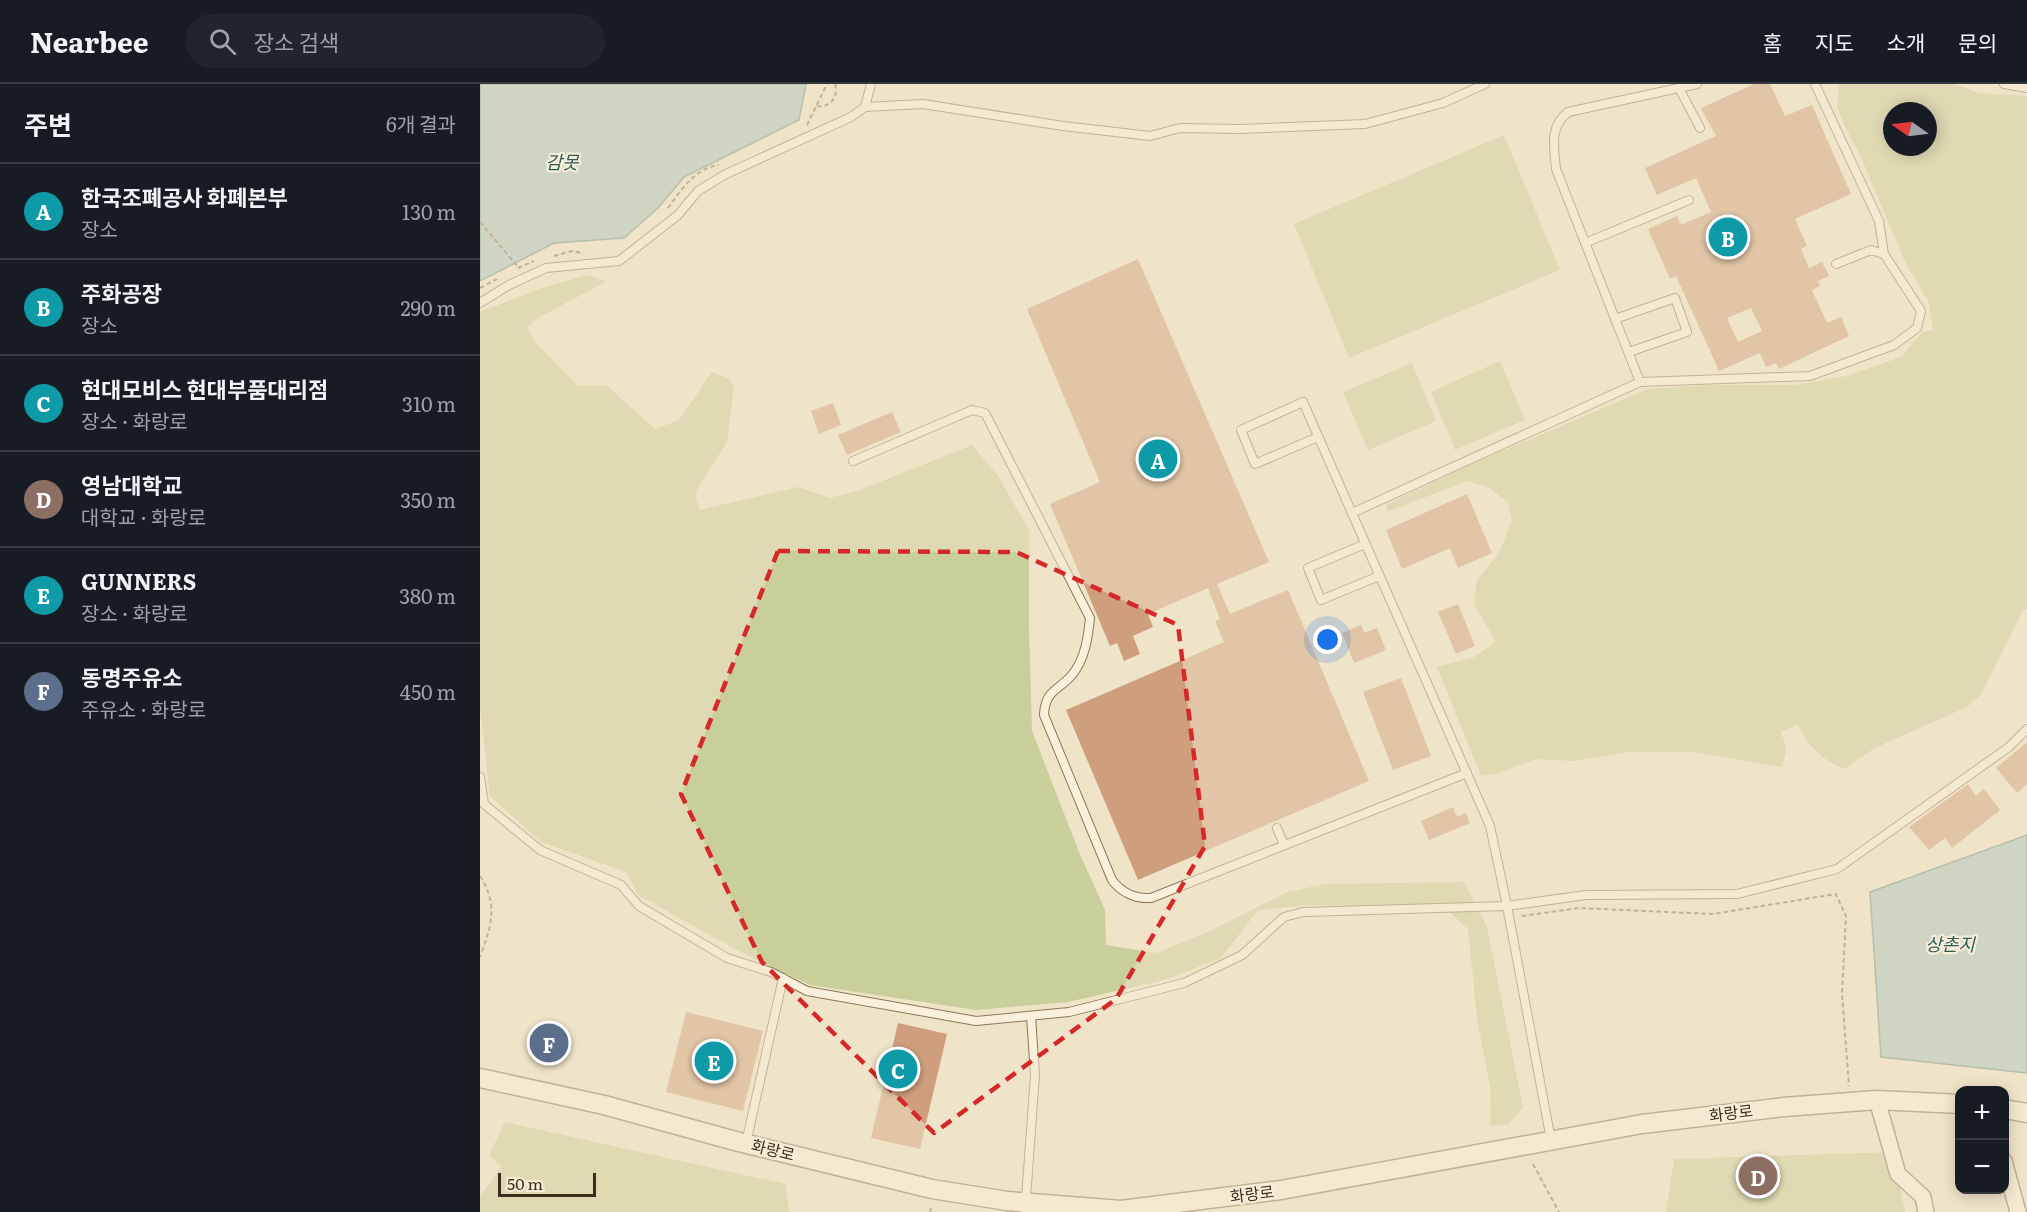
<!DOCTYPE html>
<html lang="ko">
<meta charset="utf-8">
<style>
body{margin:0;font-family:Literata,"Noto Sans KR",serif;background:#20242c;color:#f1f3f6}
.controls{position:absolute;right:18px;bottom:18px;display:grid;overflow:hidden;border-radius:12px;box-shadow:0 3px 15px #0003}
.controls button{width:54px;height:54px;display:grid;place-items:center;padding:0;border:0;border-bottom:2px solid #363941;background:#171b24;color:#f1f3f6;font:30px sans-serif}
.compass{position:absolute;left:1403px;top:18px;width:54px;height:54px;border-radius:50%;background:#171b24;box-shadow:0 3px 15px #0003;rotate:284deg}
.scale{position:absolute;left:18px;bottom:15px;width:98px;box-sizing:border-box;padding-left:6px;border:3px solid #3d2e20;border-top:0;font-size:16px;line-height:21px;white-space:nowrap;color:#3d2e20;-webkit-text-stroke:4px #f7eed8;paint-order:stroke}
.you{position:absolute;left:848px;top:556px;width:21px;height:21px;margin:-15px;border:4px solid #fff;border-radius:50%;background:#1a73e8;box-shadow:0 0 0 9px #1a73e833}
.badge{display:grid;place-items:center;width:39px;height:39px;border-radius:50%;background:#cc999b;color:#fff;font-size:20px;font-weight:700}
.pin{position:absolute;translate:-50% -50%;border:3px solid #fff;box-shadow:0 2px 6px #0006}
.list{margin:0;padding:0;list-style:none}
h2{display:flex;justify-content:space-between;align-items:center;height:78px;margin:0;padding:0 24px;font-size:26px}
h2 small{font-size:20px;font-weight:400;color:#9ea1a6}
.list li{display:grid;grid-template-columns:39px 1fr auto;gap:18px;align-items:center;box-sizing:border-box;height:96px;padding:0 24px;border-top:2px solid #363941}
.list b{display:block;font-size:22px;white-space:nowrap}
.list p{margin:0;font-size:20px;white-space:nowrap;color:#9ea1a6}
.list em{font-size:20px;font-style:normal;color:#9ea1a6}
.icon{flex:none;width:33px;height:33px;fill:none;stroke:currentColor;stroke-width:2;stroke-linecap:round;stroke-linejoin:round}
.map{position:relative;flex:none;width:1547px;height:1128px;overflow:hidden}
header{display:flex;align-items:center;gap:36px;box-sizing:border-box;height:84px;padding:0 30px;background:#171b24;border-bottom:2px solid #363941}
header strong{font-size:28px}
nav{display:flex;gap:33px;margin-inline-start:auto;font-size:21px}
.search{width:420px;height:54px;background:#20242c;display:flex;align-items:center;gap:15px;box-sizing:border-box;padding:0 21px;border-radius:33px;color:#9ea1a6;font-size:22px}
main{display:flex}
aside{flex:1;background:#171b24}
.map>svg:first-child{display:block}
</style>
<header>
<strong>Nearbee</strong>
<div class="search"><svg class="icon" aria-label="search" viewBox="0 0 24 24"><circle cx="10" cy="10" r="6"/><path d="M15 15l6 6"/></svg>장소 검색</div>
<nav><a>홈</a><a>지도</a><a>소개</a><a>문의</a></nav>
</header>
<main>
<aside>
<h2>주변<small>6개 결과</small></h2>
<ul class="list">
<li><span class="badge" style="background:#0f9aa8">A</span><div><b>한국조폐공사 화폐본부</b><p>장소</p></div><em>130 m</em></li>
<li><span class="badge" style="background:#0f9aa8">B</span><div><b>주화공장</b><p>장소</p></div><em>290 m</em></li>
<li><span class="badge" style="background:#0f9aa8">C</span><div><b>현대모비스 현대부품대리점</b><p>장소 · 화랑로</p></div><em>310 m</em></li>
<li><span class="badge" style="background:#8d6e63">D</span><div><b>영남대학교</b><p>대학교 · 화랑로</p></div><em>350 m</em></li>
<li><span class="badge" style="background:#0f9aa8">E</span><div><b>GUNNERS</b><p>장소 · 화랑로</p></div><em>380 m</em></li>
<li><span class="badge" style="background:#5c6f8a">F</span><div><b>동명주유소</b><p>주유소 · 화랑로</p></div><em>450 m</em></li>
</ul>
</aside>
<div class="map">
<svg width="1547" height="1128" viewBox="0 0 1547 1128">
<rect width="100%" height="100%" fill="#f0e4c8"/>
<!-- green -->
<g fill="#c9cf9b" fill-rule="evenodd">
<path d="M1359 0H1474L1499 9 1547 12V525L1543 527 1501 611 1487 623 1395 664 1364 685C1340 674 1330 664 1318 641L1301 648C1307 662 1308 669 1301 683L1213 668H1150L1094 677 1056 675 1019 689 1001 692 957 583 994 573 1016 558 994 520 997 496 1019 469 1032 437 1028 419 1010 404 987 397 907 428V420L996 378 1168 305 1225 301H1315L1366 292 1421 273 1442 248 1453 246 1449 219 1425 178 1380 71 1365 43 1357 22ZM1412 27H1448V63H1412Z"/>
<polygon points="1024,51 1080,186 869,274 814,140"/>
<polygon points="107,191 127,197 62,232 47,242 55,258 98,302 126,301 175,345 199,336 232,288 247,294 254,301 247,358 215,409 219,426 318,403 350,414 377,407 492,361 518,392 549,446 549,543 552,647 599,768 625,826 626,861 676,869 721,851 807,808 845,800 984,798 1007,843 1043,1024 1028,1040 1010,1042 1011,1009 997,934 988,845 965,824 829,821 778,826 741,874 685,896 588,918 496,926 330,901 266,871 158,811 146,788 61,758 10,712 0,622 0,228 59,205"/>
<polygon points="1020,277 1045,336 975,366 951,308"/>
<polygon points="932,279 956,337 888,366 863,308"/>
<polygon points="25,1038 306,1100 309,1128 0,1128 0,1111 9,1101 21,1082 9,1071"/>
<polygon points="1413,1068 1425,1128 1186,1128 1194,1075"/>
</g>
<!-- water -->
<g fill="#a9c4bc" stroke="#6f938a" stroke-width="1.5">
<polygon points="0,0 326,0 319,36 204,93 178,124 144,154 74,159 0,197"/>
<polygon points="1547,751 1547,989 1401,973 1390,808"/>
</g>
<!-- building -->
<g fill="#cf9f7d" fill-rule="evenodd">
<path d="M1274 0H1290L1305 32 1332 21 1371 110 1315 135 1327 162 1321 165 1329 184 1342 178 1349 192 1338 197 1340 202 1332 206 1347 239 1361 233 1369 252 1299 285 1296 279 1286 283 1280 269 1239 287 1196 192 1190 195 1168 145 1197 132 1201 141 1231 128 1216 94 1177 111 1165 84 1236 52 1221 24ZM1271 224 1282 247 1258 258 1247 234Z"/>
<polygon points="658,175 789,478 737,500 750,530 808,506 889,697 658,796 586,626 744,558 735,537 740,535 728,504 668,530 673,543 653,552 660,570 644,577 637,559 630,562 570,420 620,398 547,225"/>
<polygon points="353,319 361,341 339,350 331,327"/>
<polygon points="412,328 421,348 367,371 358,351"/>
<polygon points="987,410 1012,469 978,484 970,464 922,485 906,446"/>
<polygon points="978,520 995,562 976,570 958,528"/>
<polygon points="881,541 884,549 897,544 906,566 874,579 862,549"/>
<polygon points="921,594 951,672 913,686 883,608"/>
<polygon points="1547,658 1547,700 1537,709 1516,684"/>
<polygon points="1488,700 1496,712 1504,705 1520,726 1472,764 1465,754 1449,766 1429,743"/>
<polygon points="973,723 977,733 986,729 990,739 949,756 941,737"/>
<polygon points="206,928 283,947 263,1027 186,1008"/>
<polygon points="418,939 467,950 440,1065 391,1054"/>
</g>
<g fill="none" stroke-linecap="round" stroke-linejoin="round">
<defs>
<g id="service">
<polyline points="1335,0 1399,137 1404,170"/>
<polyline points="1524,0 1547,4"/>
<polyline points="1199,4 1220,44"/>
<polyline points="385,23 443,20 583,42 670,52 700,44 760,45 885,40 963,19 1005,0"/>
<polyline points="1105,159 1209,116"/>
<polyline points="0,219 29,201 66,184 139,177 198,131 218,107 246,90 371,33 385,23 391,0"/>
<polyline points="1135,235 1195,214 1207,248 1149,268"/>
<path d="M1160 298 1076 85C1074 63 1069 43 1088 28L1217 0"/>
<polyline points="838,353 775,380 761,346 823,318 1003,726 1010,742 1027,822 1071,1056"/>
<path d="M373 377 492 326 505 329 610 534C608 554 605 575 592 591 578 607 565 606 564 631L632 796C641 808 655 815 671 814L987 689"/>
<polyline points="872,429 1160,298 1330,292 1414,261 1437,244 1441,227 1404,170 1391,166 1356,180"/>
<polyline points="885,460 828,484 841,516 899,492"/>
<polyline points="0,693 4,720 60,766 141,801 159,822 247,874 291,888 327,907 496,937 589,928 704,899 762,871 804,833 823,828 1027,822 1106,811 1257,810 1357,785 1529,663 1547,645"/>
<polyline points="797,744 804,761"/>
<polyline points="266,1059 303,894"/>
<polyline points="545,1128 555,991 551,932"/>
</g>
<g id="minor">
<polyline points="1397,1016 1418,1090 1443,1113 1446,1128"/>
<polyline points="1524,1077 1538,1128"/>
</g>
<g id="tertiary">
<polyline points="0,994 124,1021 259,1058 452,1105 527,1117 641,1126 801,1106 1162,1040 1304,1023 1397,1016 1480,1020"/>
<polyline points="1524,1025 1547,1029"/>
</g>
</defs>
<!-- service casing -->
<use href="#service" stroke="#8d765c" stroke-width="10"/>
<!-- minor casing -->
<use href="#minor" stroke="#8d765c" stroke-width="18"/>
<!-- tertiary casing -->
<use href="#tertiary" stroke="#8d765c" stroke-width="21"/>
<!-- path -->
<g stroke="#8d765c" stroke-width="2" stroke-dasharray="4.5 3" stroke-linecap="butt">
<path d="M337 22C350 24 359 13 355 0"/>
<polyline points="327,41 347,0"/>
<path d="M188 124C201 106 215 84 239 81"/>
<polyline points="0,138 39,184"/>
<polyline points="74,172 92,167 101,169"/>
<polyline points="38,184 54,177"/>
<polyline points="0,204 17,195"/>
<path d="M0 792C19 821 11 843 0 873"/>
<polyline points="1042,832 1099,824 1233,830 1356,810 1366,832 1362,910 1369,1002"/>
<polyline points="1053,1080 1079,1128"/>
<polyline points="450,1128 451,1124"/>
</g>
<!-- service -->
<use href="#service" stroke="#faf1dc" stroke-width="8"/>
<!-- minor -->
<use href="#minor" stroke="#faf1dc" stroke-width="15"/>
<!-- tertiary -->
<use href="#tertiary" stroke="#faf1dc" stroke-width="18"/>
</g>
<!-- marked area -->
<path d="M0 0H1547V1128H0ZM298 467 536 468 698 541 725 762 636 915 454 1049 282 878 201 710Z" fill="#f0e4c8" fill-opacity=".55" fill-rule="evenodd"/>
<path fill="none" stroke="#d62828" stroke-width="4.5" stroke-dasharray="12 8" stroke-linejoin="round" d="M298 467 536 468 698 541 725 762 636 915 454 1049 282 878 201 710Z"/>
<g text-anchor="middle" stroke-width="4.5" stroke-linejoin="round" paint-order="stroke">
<!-- street labels -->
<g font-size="16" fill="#3d2e20" stroke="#f7eed8">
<text transform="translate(1251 1029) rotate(-7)" y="6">화랑로</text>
<text transform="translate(293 1066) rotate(14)" y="6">화랑로</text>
<text transform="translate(772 1110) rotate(-7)" y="6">화랑로</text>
</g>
<!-- water labels -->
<g font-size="18" font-style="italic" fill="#2f5d5a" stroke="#f7eed8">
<text x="82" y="85">감못</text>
<text x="1470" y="867">상촌지</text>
</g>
</g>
</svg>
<div class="controls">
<button>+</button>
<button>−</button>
</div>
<svg class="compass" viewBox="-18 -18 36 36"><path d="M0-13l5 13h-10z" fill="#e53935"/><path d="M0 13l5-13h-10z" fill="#9ea1a6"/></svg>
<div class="scale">50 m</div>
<div class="you"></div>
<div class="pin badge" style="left:678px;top:375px;background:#0f9aa8">A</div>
<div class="pin badge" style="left:1248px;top:153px;background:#0f9aa8">B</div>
<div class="pin badge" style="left:418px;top:985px;background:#0f9aa8">C</div>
<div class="pin badge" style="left:1278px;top:1092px;background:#8d6e63">D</div>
<div class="pin badge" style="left:234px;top:977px;background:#0f9aa8">E</div>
<div class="pin badge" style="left:69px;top:959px;background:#5c6f8a">F</div>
</div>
</main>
